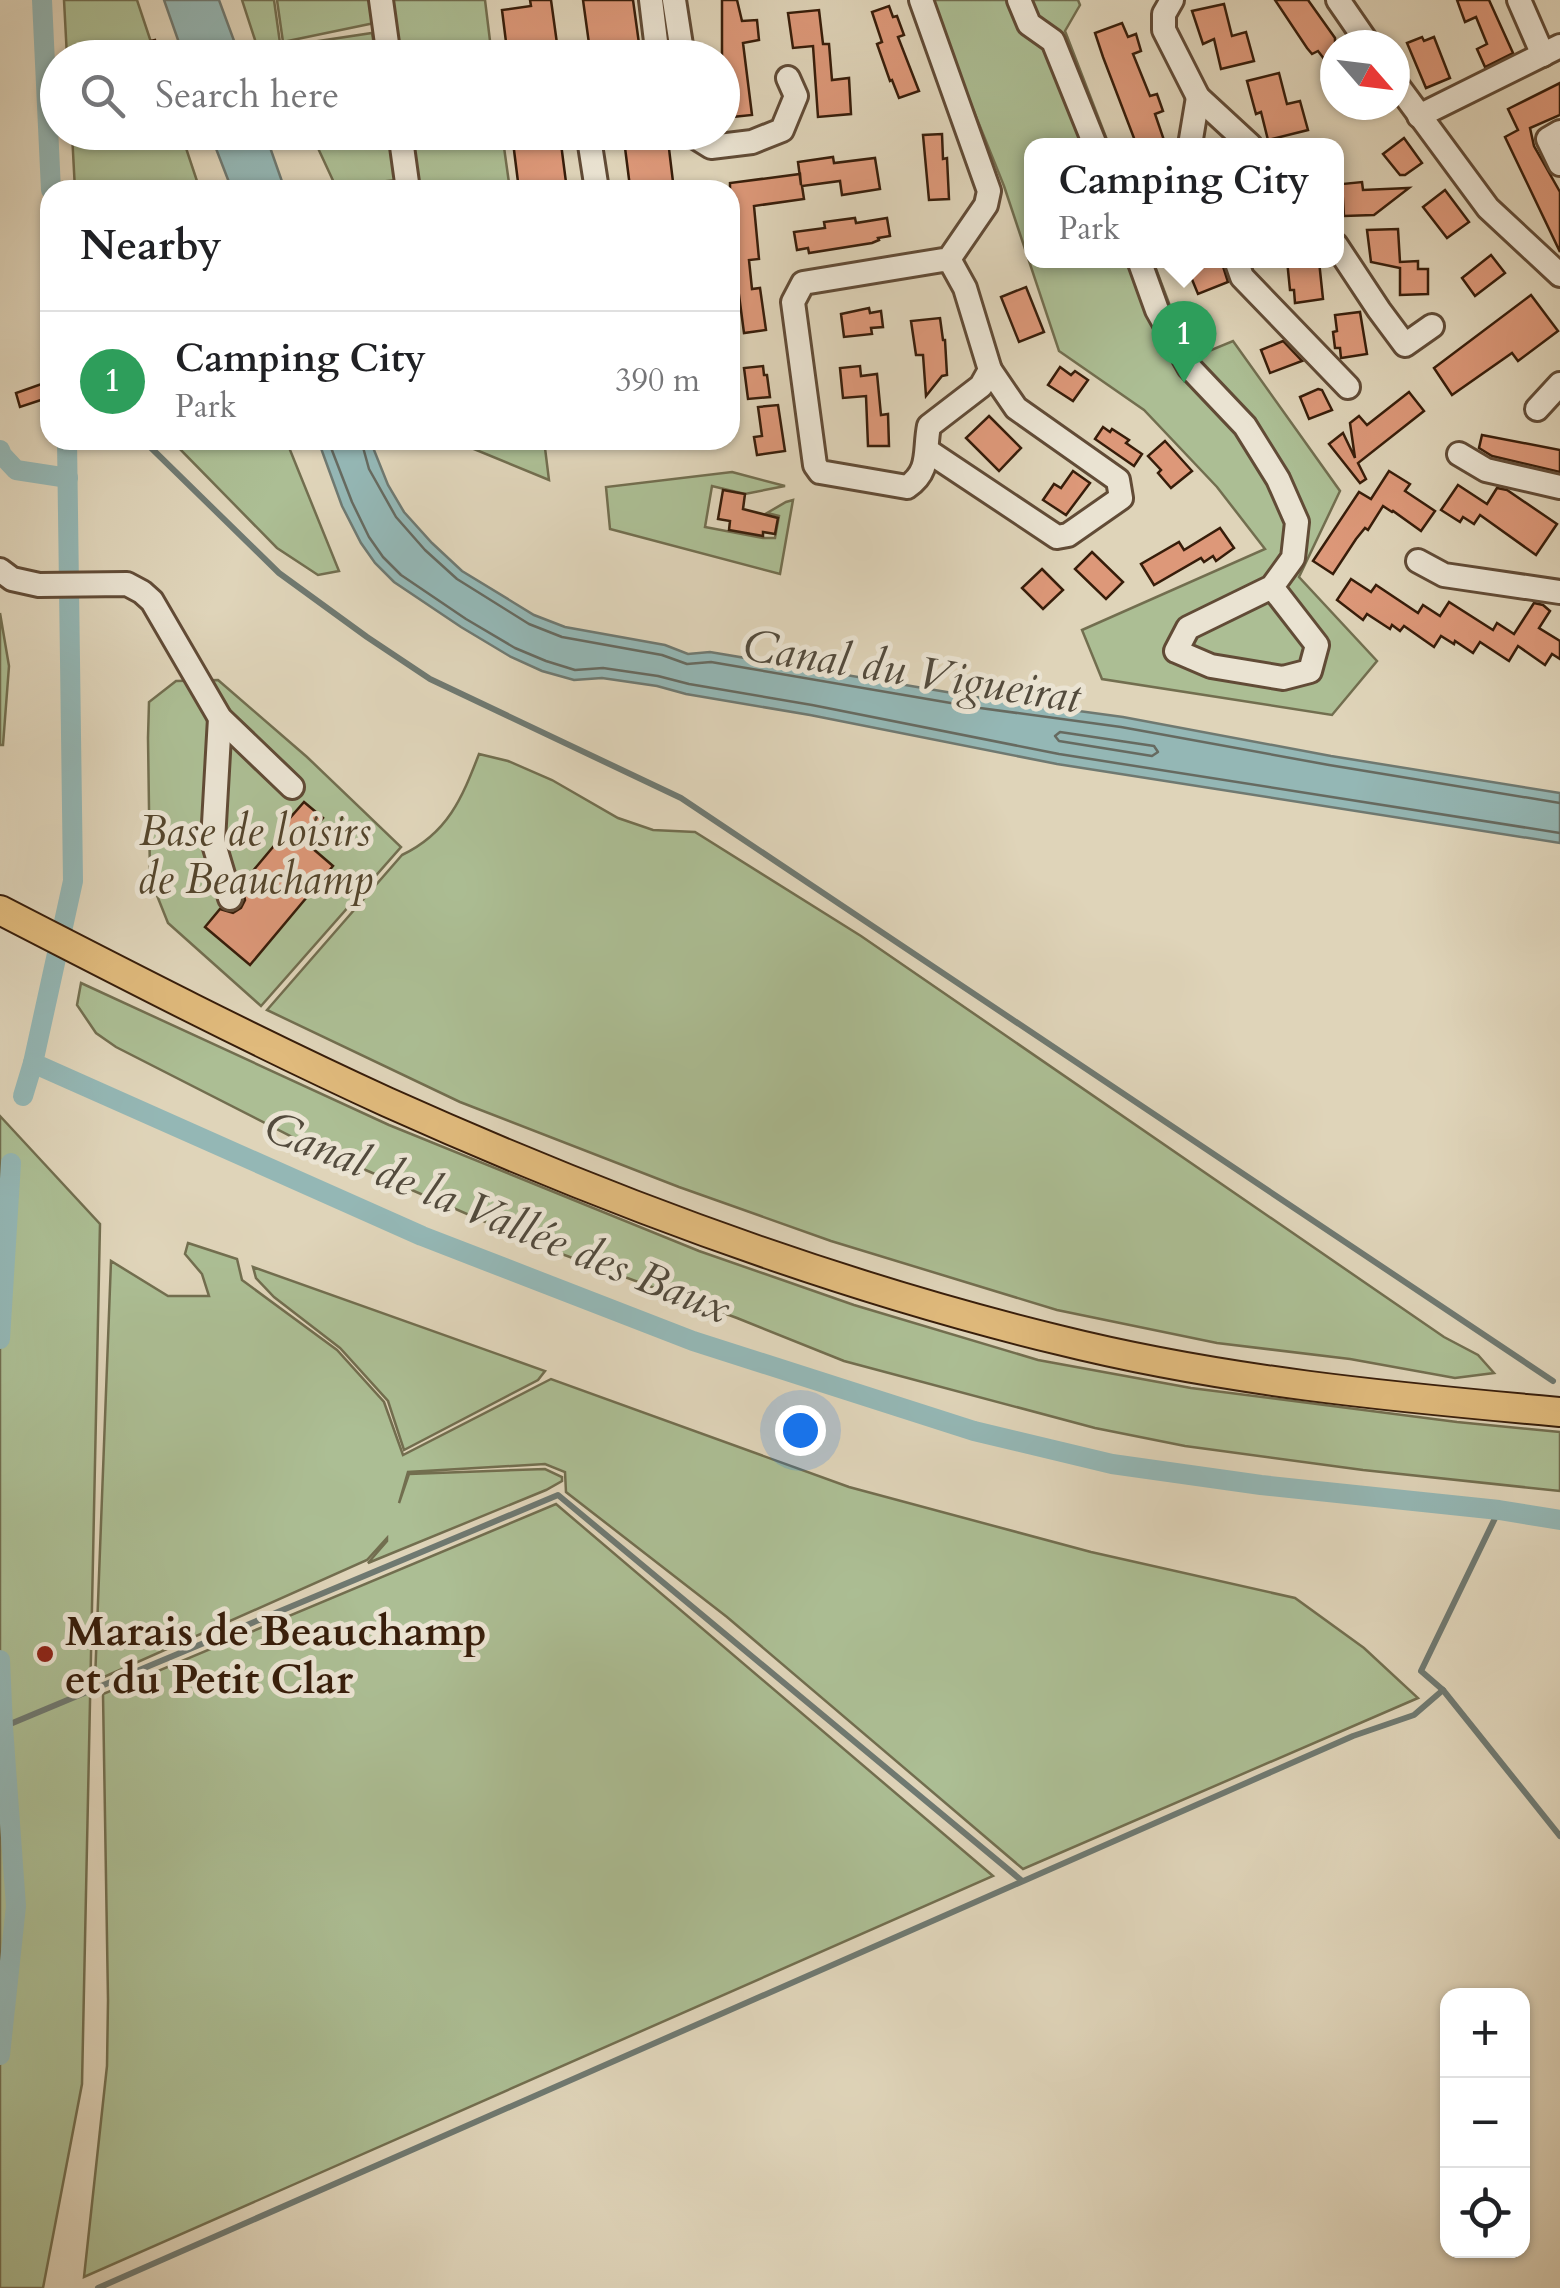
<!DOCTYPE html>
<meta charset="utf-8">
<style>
body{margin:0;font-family:Cardo,serif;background:#f2f2f2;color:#202124}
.controls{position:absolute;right:30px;bottom:30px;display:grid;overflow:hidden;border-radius:20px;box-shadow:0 2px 8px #0004}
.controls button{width:90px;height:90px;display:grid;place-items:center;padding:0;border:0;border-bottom:2px solid #e0e0e0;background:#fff;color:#202124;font:50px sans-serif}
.compass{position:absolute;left:1320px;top:30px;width:90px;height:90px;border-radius:50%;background:#fff;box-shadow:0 2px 8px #0004;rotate:118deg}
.you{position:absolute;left:800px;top:1430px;width:35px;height:35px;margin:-25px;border:8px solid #fff;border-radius:50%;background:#1a73e8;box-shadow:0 0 0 15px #1a73e833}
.badge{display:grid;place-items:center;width:65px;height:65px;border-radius:50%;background:#8f2418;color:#fff;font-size:32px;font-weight:700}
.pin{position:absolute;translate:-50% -82px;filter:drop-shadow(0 2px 5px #0008)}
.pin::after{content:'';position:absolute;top:52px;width:35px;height:30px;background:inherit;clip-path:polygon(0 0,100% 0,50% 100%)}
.popup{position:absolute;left:1024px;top:138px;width:320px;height:130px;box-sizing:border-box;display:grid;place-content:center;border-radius:20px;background:#fff;filter:drop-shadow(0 2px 8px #0005);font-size:32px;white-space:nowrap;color:#757577}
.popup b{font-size:38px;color:#202124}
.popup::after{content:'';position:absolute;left:50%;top:100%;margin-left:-20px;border:20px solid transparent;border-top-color:#fff}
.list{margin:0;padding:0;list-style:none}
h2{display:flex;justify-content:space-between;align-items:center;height:130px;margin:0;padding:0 40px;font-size:42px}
h2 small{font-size:32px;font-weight:400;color:#757577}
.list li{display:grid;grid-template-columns:65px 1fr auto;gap:30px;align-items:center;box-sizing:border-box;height:140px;padding:0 40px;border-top:2px solid #e0e0e0}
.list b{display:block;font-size:38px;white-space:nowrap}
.list p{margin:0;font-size:32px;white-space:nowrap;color:#757577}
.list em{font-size:32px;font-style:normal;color:#757577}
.icon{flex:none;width:55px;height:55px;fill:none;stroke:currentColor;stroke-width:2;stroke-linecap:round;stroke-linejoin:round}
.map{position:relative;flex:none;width:1560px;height:2288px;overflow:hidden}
.search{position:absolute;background:#fff;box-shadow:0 2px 8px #0004;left:40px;top:40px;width:700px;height:110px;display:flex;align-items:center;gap:25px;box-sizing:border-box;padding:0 35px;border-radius:55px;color:#757577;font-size:38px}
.panel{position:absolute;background:#fff;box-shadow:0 2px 8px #0004;left:40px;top:180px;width:700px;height:270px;border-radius:30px}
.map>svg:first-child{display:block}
</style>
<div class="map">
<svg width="1560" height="2288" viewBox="0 0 1560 2288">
<rect width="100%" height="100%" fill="#dfd4b9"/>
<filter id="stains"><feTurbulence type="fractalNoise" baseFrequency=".002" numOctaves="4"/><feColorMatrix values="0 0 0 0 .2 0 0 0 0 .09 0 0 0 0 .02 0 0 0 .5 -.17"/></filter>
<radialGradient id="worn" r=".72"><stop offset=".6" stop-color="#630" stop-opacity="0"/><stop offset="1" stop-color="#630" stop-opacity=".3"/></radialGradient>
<!-- green -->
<g fill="#acbe94" stroke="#726e4f" stroke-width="2.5">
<polygon points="64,0 137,0 156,57 67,57"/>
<polygon points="242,0 274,0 280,43 257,46"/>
<polygon points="277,0 485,0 492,57 392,57 384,21 283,42"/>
<polygon points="929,0 1078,0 1080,5 1065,31 1109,145 1032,145 1032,260 1153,261 1175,319 1197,356 1233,341 1340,491 1299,577 1377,661 1332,715 1102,679 1082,630 1265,549 1217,487 1144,410 1059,351 1004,186"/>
<polygon points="372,33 376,57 276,57 272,48"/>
<polygon points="72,133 181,133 200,190 75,190"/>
<polygon points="311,133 388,133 396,180 336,187"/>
<polygon points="407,133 502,133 510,190 414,190"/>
<polygon points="171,440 286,440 339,571 318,575 277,548"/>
<polygon points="452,440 544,440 549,480"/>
<polygon points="732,472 785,486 745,494 712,486 705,527 763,538 775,538 779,516 767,513 786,502 793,500 780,574 610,529 606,487"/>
<polygon points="0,613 9,666 3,745 0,745"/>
<polygon points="218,680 307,757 401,847 261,1006 168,923 150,878 148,738 149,702 176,681"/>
<path d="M479 754 508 761 552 780 618 818 653 830 695 832 861 936 1444 1337 1478 1355 1494 1373 1455 1378 1350 1359 1217 1343 1057 1310 831 1241 679 1187 460 1102 267 1010 402 855C448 833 462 798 479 754Z"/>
<polygon points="81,983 389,1125 699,1251 854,1305 1038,1360 1191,1388 1457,1422 1560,1432 1560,1491 1363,1470 1185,1446 1095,1428 844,1361 737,1318 548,1249 308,1145 116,1047 96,1033 77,1005"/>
<polygon points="0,1116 100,1224 82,2084 43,2288 0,2288"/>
<polygon points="188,1243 237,1259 242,1280 337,1350 384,1402 403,1455 551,1379 849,1487 1091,1552 1295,1598 1364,1648 1418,1698 1023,1869 727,1617 566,1492 565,1472 545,1464 408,1472 399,1503 409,1474 545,1469 562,1477 562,1481 546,1490 368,1563 387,1541 387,1538 367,1560 95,1681 111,1261 168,1296 209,1296 202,1274 185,1254"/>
<polygon points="253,1267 545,1371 538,1380 404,1450 388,1401 340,1348 274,1297 256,1278"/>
<polygon points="556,1504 993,1876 84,2277 107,2066 108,2000 103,1694"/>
</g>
<!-- water -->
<g fill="#94b7b5" stroke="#6f7971" stroke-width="2.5">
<polygon points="164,0 219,0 240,57 184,57"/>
<polygon points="210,133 265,133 285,190 232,190"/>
<polygon points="318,440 370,440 388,485 404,512 432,543 462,571 534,615 565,627 665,645 688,654 710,652 982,698 1123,717 1331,756 1560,793 1560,843 1057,764 810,715 686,694 657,686 602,678 574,680 542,671 511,657 461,627 394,582 375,563 361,543 342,506"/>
</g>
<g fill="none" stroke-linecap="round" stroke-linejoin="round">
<!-- shore -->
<g stroke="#666a60" stroke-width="2.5">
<polyline points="328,440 352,502 369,537 383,557 401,575 466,619 515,648 546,661 575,670 603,668 658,676 689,684 812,705 1059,754 1560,833"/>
<polyline points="361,440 369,469 396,517 425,550 457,579 529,624 562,637 662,655 687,664 711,662 980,708 1121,727 1329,765 1560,803"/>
<polygon points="1060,732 1154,746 1158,752 1152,756 1059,741 1055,736"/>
</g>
<!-- stream -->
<g stroke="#6f7971" stroke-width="6">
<polyline points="143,440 279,573 367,637 430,679 681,798 1553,1381"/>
<polyline points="1499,1510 1421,1671 1443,1690 1560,1836"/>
<polyline points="3,1727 558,1495 1021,1880"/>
<polyline points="98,2288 1353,1736 1414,1715 1443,1690"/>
</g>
<!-- canal -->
<g stroke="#94b7b5" stroke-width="20">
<polyline points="42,0 51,190"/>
<polyline points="67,440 73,881 33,1063 422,1236 693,1341 974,1431 1112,1464 1261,1485 1499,1510 1560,1520"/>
<polyline points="0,450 2,455 16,470 68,478"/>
<polyline points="23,1096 33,1063"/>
<polyline points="0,1339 11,1163"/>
<polyline points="0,1660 3,1727 16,1906 0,2055"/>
</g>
</g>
<!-- building -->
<g fill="#dd9879" stroke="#371d0a" stroke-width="2.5">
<polygon points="530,0 551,0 559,58 508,58 502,10 531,6"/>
<polygon points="583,0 633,0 641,58 591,58"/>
<polygon points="722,0 737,0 742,21 757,20 759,40 743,43 752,115 722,118"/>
<polygon points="1275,0 1308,0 1335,38 1335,73 1318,51 1312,54 1307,48"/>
<polygon points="1457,0 1489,0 1513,53 1485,67 1477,49 1487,44 1476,17 1465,22"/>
<polygon points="1224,4 1232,36 1246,32 1254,61 1221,69 1214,39 1203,44 1192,11"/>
<polygon points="889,6 893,17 897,16 904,35 898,37 919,91 899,98 892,80 890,81 877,44 882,42 872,12"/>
<polygon points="819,10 823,44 829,44 832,80 849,78 851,114 818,117 813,46 793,48 788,13"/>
<polygon points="1122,23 1128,37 1136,34 1141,51 1133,54 1150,96 1157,94 1163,111 1155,114 1166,146 1137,146 1103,57 1095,33"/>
<polygon points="1422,37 1424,41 1434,37 1450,78 1426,88 1407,43"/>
<polygon points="155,40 159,58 106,58 106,51"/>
<polygon points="1279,73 1287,104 1300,101 1308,130 1268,140 1261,112 1256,114 1247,81"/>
<polygon points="1560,83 1560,115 1530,128 1534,146 1560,192 1560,252 1505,137 1518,130 1508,109"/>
<polygon points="623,132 667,132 673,182 630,187"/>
<polygon points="942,134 943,159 947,158 949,199 929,200 923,135"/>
<polygon points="560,136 567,190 519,190 513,142"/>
<polygon points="1404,138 1422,163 1405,175 1400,175 1383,154"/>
<polygon points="833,157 834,163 875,158 880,189 842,195 840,181 802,186 804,199 754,206 759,259 749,260 752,289 760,288 766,330 744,333 735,265 730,265 730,183 800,174 801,185 798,162"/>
<polygon points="1362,182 1363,190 1409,188 1374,215 1344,216 1342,184"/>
<polygon points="1445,190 1469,222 1447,238 1423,207"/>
<polygon points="855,218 856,223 887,218 890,236 878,238 879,240 872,243 809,253 808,248 797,250 794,232 825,228 824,222"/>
<polygon points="1398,229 1400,262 1418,261 1418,269 1428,269 1428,294 1400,295 1400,268 1371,262 1367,230"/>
<polygon points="1491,255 1505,273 1475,296 1462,278"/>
<polygon points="1184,260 1221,260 1228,282 1198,294"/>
<polygon points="1287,260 1319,261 1323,299 1295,303 1294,290 1290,290"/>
<polygon points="1026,287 1044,332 1019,342 1001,297"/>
<polygon points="1531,295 1558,331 1518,361 1512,353 1452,395 1434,368"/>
<polygon points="869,308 870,313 881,311 883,327 871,328 872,334 844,337 841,314"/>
<polygon points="1360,312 1367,354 1341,358 1340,348 1335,348 1333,332 1337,331 1335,315"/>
<polygon points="940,318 943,340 945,340 947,375 942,376 926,396 923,355 916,355 911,321"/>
<polygon points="1283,341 1302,361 1270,373 1261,350"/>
<polygon points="763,366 764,375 767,375 770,397 748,399 744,368"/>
<polygon points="860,366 861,376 877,374 881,415 888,414 889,446 868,446 866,396 843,398 840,368"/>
<polygon points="1060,367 1071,375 1075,371 1088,380 1073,401 1048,385"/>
<polygon points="50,381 50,397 20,407 16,393"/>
<polygon points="1318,389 1322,390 1332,410 1309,419 1300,397"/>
<polygon points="1409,392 1424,411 1358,463 1366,479 1360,483 1329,444 1343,433 1355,458 1350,423 1359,416 1367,425"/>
<polygon points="778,405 785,451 757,455 754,437 762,436 758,407"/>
<polygon points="989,416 1021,448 999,471 966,438"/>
<polygon points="1103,427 1110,432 1112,429 1129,440 1126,443 1142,454 1134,466 1095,439"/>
<polygon points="1482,435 1560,450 1560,472 1492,456 1479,448"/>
<polygon points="1165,441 1192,471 1171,488 1158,473 1161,470 1148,456"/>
<polygon points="1073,471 1090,483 1066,515 1043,500 1054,484 1061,488"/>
<polygon points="1389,471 1410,484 1405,491 1435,511 1421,531 1393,511 1392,512 1383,506 1368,530 1365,528 1356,539 1333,574 1313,561 1359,492 1371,499"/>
<polygon points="1458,485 1487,504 1497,488 1507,490 1557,524 1536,555 1480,515 1474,524 1463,517 1460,522 1441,510"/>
<polygon points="723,490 745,494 743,509 778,518 775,534 763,532 763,536 729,530 730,521 718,519"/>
<polygon points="1220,528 1234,548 1216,561 1213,556 1204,562 1201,558 1154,585 1141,564 1179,542 1184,550"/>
<polygon points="1092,552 1123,582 1106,599 1075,569"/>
<polygon points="1042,569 1063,590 1043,609 1022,588"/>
<polygon points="1351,579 1371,592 1376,585 1418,613 1423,605 1440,616 1449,602 1493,630 1497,623 1514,634 1534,603 1543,605 1550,611 1539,628 1560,641 1560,659 1552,654 1545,665 1518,646 1509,661 1480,642 1473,653 1455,641 1454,644 1441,636 1434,647 1404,626 1400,631 1392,625 1390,629 1367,614 1363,620 1337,600"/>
<polygon points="304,802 323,818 304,841 333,866 250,965 205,927 220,909 233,913 241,908 245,900 242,884 288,829 283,826"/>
</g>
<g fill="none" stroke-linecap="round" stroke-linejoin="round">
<defs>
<g id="minor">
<polyline points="381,0 389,58"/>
<polyline points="651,0 658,58"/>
<polyline points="674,0 683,58"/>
<path d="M921 0 989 191 986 205 949 259 803 283 793 302 815 465 820 472 907 487C931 471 924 451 929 426L981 386 990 370 965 288 949 259"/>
<polyline points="1019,0 1029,24 1053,41 1095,145"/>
<polyline points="1172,0 1164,14 1164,30 1198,97 1250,145"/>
<polyline points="1338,0 1369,45"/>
<polyline points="1519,0 1543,55"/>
<polyline points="1395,82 1488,208 1560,275"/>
<polyline points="1419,116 1560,46"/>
<polyline points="400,132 408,190"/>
<polyline points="588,132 597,190"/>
<polyline points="694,132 695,137 711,147 752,142 782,130 796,96 788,78"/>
<polyline points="1560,132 1548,139 1560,164"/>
<polyline points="1190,145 1198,97"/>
<polyline points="1336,245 1379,310 1405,345 1432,326"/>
<polyline points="1139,260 1157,310 1189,367 1245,426 1278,479 1297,522 1293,558 1272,587 1188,628 1176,651 1211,666 1283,678 1310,671 1317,645 1272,587"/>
<polyline points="1236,260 1242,277 1348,387"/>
<polyline points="1537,409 1560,384"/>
<polyline points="928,451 1057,537 1068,535 1121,498 1118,480 1016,408 990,370"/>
<polyline points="1459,454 1486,470 1560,487"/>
<polyline points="1418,561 1444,575 1560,592"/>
<polyline points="0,570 12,579 39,585 127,584 142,592 152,601 220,718 292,787"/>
<polyline points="220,718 213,841 230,898"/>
</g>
<path id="major" d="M0 910C128 976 256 1042 387 1102 603 1199 829 1284 1059 1340 1223 1381 1392 1397 1560 1412"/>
</defs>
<!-- minor casing -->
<use href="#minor" stroke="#614b36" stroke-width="28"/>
<!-- major casing -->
<use href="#major" stroke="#371d0a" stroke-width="32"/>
<!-- minor -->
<use href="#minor" stroke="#eae3d2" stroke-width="22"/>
<!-- major -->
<use href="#major" stroke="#e0ba7c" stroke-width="28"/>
</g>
<!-- markers -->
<circle fill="#8f2418" stroke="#eae3d2" stroke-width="4" cx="45" cy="1654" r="10"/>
<g text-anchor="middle" stroke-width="10" stroke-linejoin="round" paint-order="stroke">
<!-- park labels -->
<g font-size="42" font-style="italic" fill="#54452c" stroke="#eae3d2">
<text x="255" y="845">Base de loisirs<tspan x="255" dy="48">de Beauchamp</tspan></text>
</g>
<!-- poi labels -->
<g font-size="42" font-weight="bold" fill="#371d0a" stroke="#eae3d2" text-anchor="start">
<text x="65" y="1645">Marais de Beauchamp<tspan x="65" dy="48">et du Petit Clar</tspan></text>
</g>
<!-- water labels -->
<g font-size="45" font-style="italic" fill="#534b3d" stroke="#eae3d2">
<text transform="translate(912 670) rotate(9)" y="16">Canal du Vigueirat</text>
<text transform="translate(498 1216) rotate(22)" y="16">Canal de la Vallée des Baux</text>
</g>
</g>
<rect width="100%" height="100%" filter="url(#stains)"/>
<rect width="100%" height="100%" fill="url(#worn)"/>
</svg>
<div class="controls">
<button>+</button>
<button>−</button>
<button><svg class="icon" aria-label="locate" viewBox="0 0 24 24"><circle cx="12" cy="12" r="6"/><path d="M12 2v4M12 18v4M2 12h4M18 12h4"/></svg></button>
</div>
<svg class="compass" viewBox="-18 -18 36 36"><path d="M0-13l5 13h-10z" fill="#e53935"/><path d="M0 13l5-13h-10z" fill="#757577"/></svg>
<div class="you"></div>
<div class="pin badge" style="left:1184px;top:383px;background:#2e9e5b">1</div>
<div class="popup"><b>Camping City</b>Park</div>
<div class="search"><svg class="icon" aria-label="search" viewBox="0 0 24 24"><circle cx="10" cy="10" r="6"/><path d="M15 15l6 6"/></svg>Search here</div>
<section class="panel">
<h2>Nearby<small></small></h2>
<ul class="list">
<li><span class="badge" style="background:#2e9e5b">1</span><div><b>Camping City</b><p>Park</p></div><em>390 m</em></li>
</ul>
</section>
</div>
